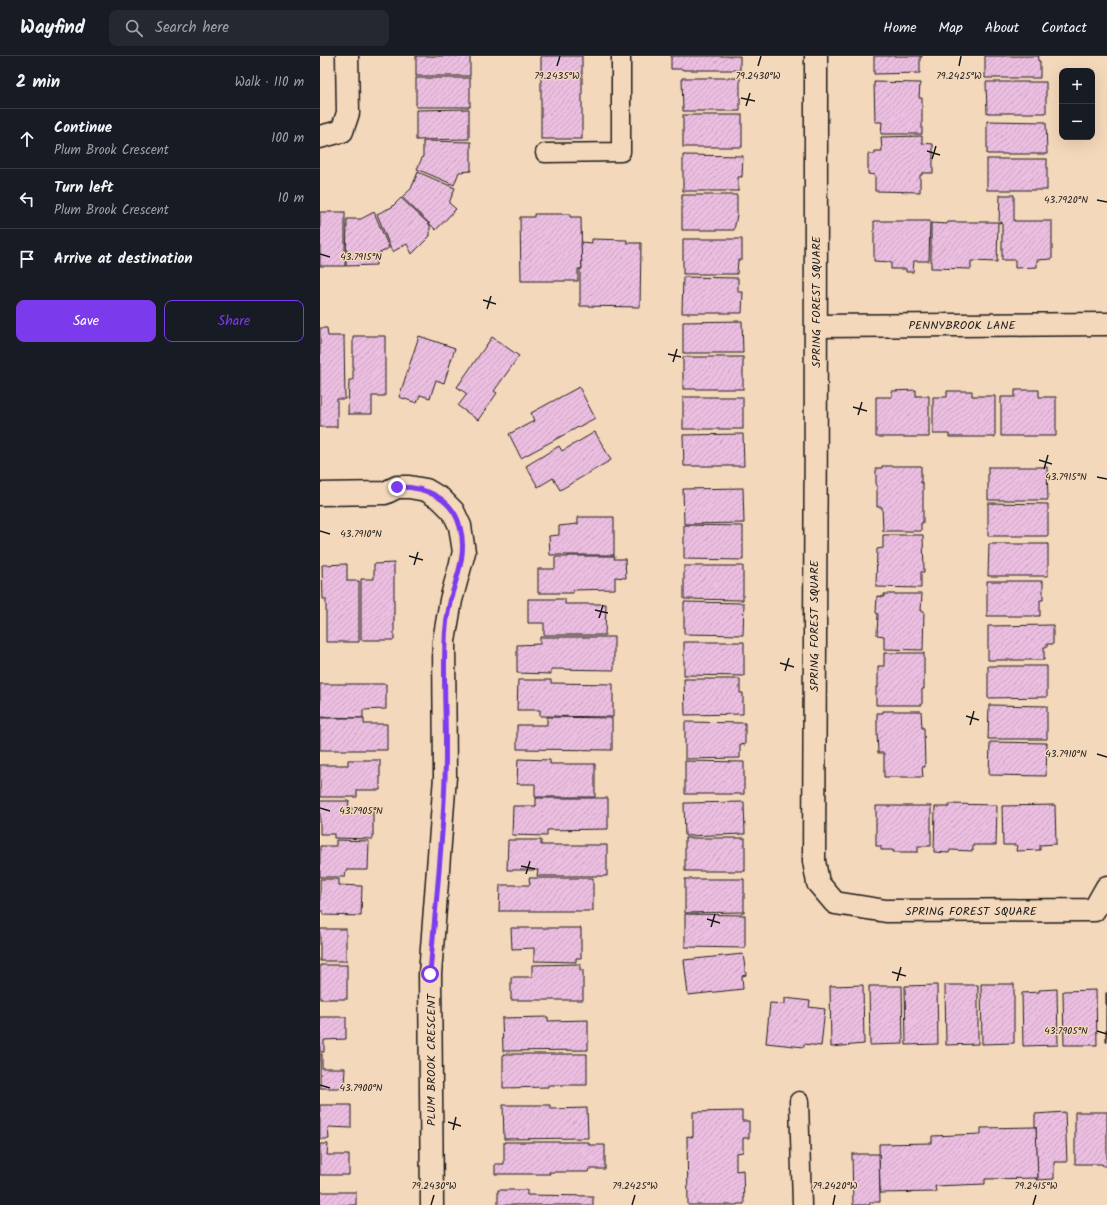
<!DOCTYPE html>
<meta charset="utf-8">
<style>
body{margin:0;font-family:Kalam,sans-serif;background:#242831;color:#f1f3f6}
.controls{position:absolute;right:12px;top:12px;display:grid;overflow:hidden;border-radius:8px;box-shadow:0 4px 16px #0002}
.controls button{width:36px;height:36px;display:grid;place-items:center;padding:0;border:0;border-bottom:1px solid #363941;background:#171b24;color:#f1f3f6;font:20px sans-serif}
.stop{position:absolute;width:12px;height:12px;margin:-9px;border:3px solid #7c3aed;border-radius:50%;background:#fff}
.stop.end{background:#7c3aed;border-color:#fff;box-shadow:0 1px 4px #0008}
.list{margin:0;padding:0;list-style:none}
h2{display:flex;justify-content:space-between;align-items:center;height:52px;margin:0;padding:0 16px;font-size:17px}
h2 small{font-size:13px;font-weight:400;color:#9ea1a6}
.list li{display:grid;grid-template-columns:26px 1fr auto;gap:12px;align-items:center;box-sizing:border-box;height:60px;padding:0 16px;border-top:1px solid #363941}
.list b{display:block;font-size:15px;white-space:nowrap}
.list p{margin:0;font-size:13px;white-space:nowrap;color:#9ea1a6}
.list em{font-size:13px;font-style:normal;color:#9ea1a6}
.actions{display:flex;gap:8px;padding:12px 16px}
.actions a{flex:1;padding:9px 0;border:1px solid #7c3aed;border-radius:8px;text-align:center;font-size:14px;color:#7c3aed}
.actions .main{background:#7c3aed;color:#fff}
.icon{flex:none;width:22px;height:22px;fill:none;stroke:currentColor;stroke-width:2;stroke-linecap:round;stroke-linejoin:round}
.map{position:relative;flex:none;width:787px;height:1149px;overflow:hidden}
header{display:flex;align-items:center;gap:24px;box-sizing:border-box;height:56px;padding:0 20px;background:#171b24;border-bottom:1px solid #363941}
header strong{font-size:19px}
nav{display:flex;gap:22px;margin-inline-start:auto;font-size:14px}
.search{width:280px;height:36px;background:#242831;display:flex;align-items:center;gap:10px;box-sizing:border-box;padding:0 14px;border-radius:8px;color:#9ea1a6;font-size:15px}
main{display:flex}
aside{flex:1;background:#171b24}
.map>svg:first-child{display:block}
</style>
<header>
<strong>Wayfind</strong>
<div class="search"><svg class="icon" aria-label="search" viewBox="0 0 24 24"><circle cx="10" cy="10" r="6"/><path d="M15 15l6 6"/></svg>Search here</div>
<nav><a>Home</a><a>Map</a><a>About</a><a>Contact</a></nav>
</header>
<main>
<aside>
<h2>2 min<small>Walk · 110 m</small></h2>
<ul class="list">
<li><svg class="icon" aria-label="ahead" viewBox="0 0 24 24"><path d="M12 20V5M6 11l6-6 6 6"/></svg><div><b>Continue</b><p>Plum Brook Crescent</p></div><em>100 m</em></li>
<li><svg class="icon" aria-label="left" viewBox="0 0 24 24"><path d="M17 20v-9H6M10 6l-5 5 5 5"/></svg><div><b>Turn left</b><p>Plum Brook Crescent</p></div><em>10 m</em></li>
<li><svg class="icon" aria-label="arrive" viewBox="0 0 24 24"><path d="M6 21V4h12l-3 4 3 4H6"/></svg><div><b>Arrive at destination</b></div></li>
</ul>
<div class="actions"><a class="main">Save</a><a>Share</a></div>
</aside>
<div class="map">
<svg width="787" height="1149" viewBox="0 0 787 1149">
<defs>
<pattern id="building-hatch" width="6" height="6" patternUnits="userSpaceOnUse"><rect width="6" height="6" fill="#ecbee1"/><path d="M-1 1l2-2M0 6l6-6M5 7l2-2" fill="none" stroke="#caa3c0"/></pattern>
</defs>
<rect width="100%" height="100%" fill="#f4d8bb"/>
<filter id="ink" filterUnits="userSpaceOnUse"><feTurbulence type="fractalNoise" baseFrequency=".025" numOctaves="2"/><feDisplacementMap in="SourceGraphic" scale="8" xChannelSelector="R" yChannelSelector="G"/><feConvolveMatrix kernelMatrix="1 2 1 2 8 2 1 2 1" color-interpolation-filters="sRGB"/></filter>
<g filter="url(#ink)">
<!-- building -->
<g fill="url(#building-hatch)" stroke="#1c1c1c">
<rect x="96" y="0" width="54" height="20"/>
<rect x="221" y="0" width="41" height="83"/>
<polygon points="351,0 420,0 420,14 363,14 363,13 351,13"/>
<polygon points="554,0 602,0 602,1 600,1 600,17 554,18"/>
<polygon points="665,0 719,0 718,5 720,5 720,22 665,22"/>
<rect x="96" y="22" width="54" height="29"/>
<polygon points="362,22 420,22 420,55 363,55"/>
<polygon points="554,26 600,27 599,42 602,42 602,78 561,78 562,66 555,66"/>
<polygon points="666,26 726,26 726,57 667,57"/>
<polygon points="149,53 149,83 96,84 96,54"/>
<rect x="363" y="59" width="59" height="32"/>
<polygon points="667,65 726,66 727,98 667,98"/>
<polygon points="602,80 602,87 613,88 613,117 602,117 602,119 600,119 600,136 555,135 555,119 548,118 548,98 555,98 555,95 562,95 561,81"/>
<polygon points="103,85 151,86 151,115 139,116 134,129 97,113 103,100"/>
<polygon points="363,99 423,100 422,121 418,121 418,135 363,135"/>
<rect x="667" y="103" width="60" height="31"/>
<polygon points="98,116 135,132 129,147 136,153 116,174 82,141 91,133"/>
<polygon points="362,139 417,139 417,159 414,174 362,174"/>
<polygon points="680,139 694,139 694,165 732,165 732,203 717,204 717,211 695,212 695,204 682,204 682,166 679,167"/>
<polygon points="81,142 110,169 110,180 92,198 87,188 72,196 57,158 72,151"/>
<rect x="0" y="156" width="25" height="54"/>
<polygon points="54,156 69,192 56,199 56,209 26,210 27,163 41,163"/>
<polygon points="214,158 250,158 250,161 261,161 262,213 258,213 258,225 201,225 200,161 214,161"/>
<polygon points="554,165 610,165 609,205 594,205 593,216 586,216 586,213 571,213 571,206 554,205"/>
<polygon points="628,166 678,166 677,206 651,205 651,213 611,212 611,167 627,168"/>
<polygon points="272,183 307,184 307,187 321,187 320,251 260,250 260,213 262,213 261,186 272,187"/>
<polygon points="363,183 422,183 422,204 418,204 417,218 363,218"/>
<polygon points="363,221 418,222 418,236 423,236 422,257 362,257"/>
<polygon points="422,265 423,297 363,297 363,266"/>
<polygon points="0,272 7,272 8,280 24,280 25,343 17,343 17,371 0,371"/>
<polygon points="33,280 65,280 65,340 52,340 52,358 28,358 29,324 33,324"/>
<polygon points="99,280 135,292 124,327 116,324 110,342 100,339 97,347 79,341"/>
<polygon points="172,281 199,300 174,335 177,337 158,364 138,350 147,338 137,331"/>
<rect x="363" y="301" width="60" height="32"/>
<polygon points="259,331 275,362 201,402 189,378 214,365 211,357"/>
<polygon points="596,334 596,340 609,340 609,381 556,381 556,341 572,341 572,335"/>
<polygon points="695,334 719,334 719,341 736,341 736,380 681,380 681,341 695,341"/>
<polygon points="627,335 652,335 652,340 675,340 675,381 629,381 629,378 613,378 613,341 627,341"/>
<rect x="363" y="341" width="60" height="32"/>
<polygon points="275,376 291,404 240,434 233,422 218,431 206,410 239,390 242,395"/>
<polygon points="423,378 424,410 364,410 363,379"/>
<polygon points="562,410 601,410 601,427 603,427 603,467 601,467 601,475 563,475 562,451 557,451 557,429 556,429 556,412 562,412"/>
<polygon points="668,411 727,411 728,444 668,444"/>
<polygon points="423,432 424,467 364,468 363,433"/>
<polygon points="668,447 728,448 728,480 668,480"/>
<polygon points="258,461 294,461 294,499 230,499 229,480 239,479 239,470 258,468"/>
<polygon points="364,469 423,470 423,504 364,503"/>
<polygon points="563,479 603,479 604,516 601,516 601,532 556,531 557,493 563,492"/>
<polygon points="669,488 728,488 728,520 668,520"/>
<polygon points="248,500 295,500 294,503 305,503 306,522 295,521 295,533 253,534 253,537 218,537 218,513 235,513 235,501 248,501"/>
<polygon points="74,507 74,584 41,584 41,523 54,523 54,508"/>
<polygon points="27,508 27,525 39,525 39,586 6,586 6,543 3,543 2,509"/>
<polygon points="364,510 423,510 423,544 364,543"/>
<polygon points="667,525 723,525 723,544 720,544 720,560 667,560"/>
<polygon points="564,538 602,538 601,555 604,555 603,594 564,593 564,580 557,579 558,558 556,557 557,540 564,541"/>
<polygon points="208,543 245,543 245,548 286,548 285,579 224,579 224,567 208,567"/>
<polygon points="364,546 424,547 423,579 364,578"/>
<polygon points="733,569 733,588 727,588 727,591 724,591 724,604 668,604 668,570"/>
<polygon points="220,581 294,581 294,614 231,613 231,618 197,617 197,589 220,588"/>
<polygon points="364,586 424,586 424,620 364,619"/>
<polygon points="564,597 604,597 604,633 602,633 602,649 556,649 556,631 558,632 558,610 564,610"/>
<polygon points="668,610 727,610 727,641 668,642"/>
<polygon points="364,623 420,623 420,637 423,637 423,658 365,659"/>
<polygon points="198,624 231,624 231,627 293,628 293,661 220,660 220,654 197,654"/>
<polygon points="0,628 66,628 66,653 43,654 43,662 0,661"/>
<polygon points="669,649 727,650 727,683 668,683"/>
<polygon points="563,655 601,655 602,672 604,672 605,711 602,711 603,721 564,721 564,697 558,697 557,675 557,657 563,657"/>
<polygon points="227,661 292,662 292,694 197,693 197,669 227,669"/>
<polygon points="0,662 44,662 44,668 67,668 67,694 0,694"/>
<polygon points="365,666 425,667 425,689 420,688 420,702 365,703"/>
<polygon points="670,686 727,687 726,720 669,719"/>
<polygon points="198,703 230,704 230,708 275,708 275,741 215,741 215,728 197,728"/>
<polygon points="28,704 60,704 60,734 37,734 37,741 0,741 0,709 28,709"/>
<polygon points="365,705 424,706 424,738 365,738"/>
<polygon points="216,742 288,742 288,773 227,774 227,780 192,779 193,750 216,750"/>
<polygon points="0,745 29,745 28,752 53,753 53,783 14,782 14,778 0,778"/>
<polygon points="424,746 425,778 365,780 364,747"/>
<polygon points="629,748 677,749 676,789 653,789 653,795 630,794 629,797 614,796 615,751 629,751"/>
<polygon points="735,749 736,788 720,789 720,794 696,795 697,789 683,789 682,750"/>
<polygon points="556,750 611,750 611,790 598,790 598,796 573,796 573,794 561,794 561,790 556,790"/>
<rect x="365" y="782" width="60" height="33"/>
<polygon points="16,784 49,785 48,814 26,814 25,821 0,821 0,790 16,790"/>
<polygon points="188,784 221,784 221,789 287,789 287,820 217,820 218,814 187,814"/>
<polygon points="209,822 273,822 273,855 179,855 180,829 210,829"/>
<polygon points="0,823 19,823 19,829 42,830 41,860 3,859 3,855 0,855"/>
<polygon points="365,823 424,823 424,856 365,857"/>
<polygon points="365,858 425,859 425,892 365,891"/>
<polygon points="191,872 261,872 261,902 256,902 256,906 214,905 214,892 192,893"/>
<rect x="0" y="873" width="26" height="32"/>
<polygon points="423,898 426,919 422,920 423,933 368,939 364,904"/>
<polygon points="260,908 260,914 263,914 263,944 191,944 191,921 212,921 212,909"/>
<rect x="0" y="909" width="27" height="34"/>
<polygon points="661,928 694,928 694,987 662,988"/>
<polygon points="543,929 544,988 511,991 510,930"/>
<polygon points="617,929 618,988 586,989 585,930"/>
<polygon points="625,929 658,929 658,988 626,989"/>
<polygon points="549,930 582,930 583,988 550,989"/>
<polygon points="737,933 738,989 703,990 702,937 719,936 719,934"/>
<polygon points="776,934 777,989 744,989 743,935"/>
<rect x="786" y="937" width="1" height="49"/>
<polygon points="465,942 490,945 489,951 505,953 501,990 484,988 484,991 446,987 450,947 465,948"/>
<polygon points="0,961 26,961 26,983 4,984 4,996 0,996"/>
<polygon points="228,961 228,965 268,964 268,994 183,995 182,962"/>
<polygon points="0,998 2,998 2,1012 25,1012 24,1032 0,1032"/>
<polygon points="183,998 267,998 267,1029 228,1029 228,1031 183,1032"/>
<polygon points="0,1049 31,1049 31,1072 8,1071 9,1083 0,1083"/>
<polygon points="183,1049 230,1049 230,1053 267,1052 268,1082 184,1083"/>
<polygon points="422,1055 422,1065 429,1065 429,1082 423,1082 423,1096 416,1097 416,1115 423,1114 424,1148 417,1148 417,1149 368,1149 367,1080 373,1081 373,1056"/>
<polygon points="745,1056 747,1106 734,1106 734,1123 716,1124 716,1122 718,1122 717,1107 716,1071 715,1071 715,1058"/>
<polygon points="755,1056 787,1056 787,1110 783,1110 782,1108 755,1108"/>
<polygon points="715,1071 716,1071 718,1122 665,1123 665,1128 615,1130 616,1136 560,1137 559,1088 612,1087 612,1080 661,1078 661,1072"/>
<polygon points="184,1086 269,1086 269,1089 285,1089 285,1113 269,1113 268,1116 229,1116 230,1118 175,1118 175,1108 184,1108"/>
<polygon points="0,1088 8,1088 7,1099 29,1099 29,1119 0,1119"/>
<polygon points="532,1098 559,1098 560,1146 550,1146 550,1149 533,1149"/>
<polygon points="178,1134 207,1134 207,1139 273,1140 273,1149 178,1149"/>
<rect x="0" y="1136" width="36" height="13"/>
</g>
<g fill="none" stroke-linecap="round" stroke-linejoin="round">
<defs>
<g id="service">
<polyline points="225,97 301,96 301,0"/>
<polyline points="479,1045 482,1149"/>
</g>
<g id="minor">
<path d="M496 0C497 268 495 537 494 805L498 827 515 847 566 855 774 854 787 831"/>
<polyline points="0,81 22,75 28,57 27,0"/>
<polyline points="497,270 787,268"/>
<polyline points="0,438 65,437 77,431 89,431 106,434 121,443 133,455 140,470 144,496 131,544 124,585 125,721 110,918 112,1149"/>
</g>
</defs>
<!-- service casing -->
<use href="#service" stroke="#1c1c1c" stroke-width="21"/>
<!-- minor casing -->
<use href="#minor" stroke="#1c1c1c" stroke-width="25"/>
<!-- service -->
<use href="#service" stroke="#f4d8bb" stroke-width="18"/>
<!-- minor -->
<use href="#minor" stroke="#f4d8bb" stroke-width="22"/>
</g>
</g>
<g fill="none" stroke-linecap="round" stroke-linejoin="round" filter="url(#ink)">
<!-- route -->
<path stroke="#7c3aed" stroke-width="5" d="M77 431C104 430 133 442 140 471 147 496 138 518 131 541 128 555 125 572 125 586 123 631 127 677 125 722 123 787 115 853 110 918"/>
</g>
<!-- ticks -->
<path fill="none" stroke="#1c1c1c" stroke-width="1.5" d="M237 10 240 0M438 10 441 0M639 10 641 0M421 42 435 45M426 50 430 37M607 95 620 99M612 103 616 90M777 144 787 146M0 198 10 201M163 244 176 248M167 253 171 240M348 298 361 301M353 306 357 293M533 351 547 355M538 359 542 346M719 404 732 408M724 413 728 399M777 421 787 423M0 475 10 478M89 500 103 504M94 509 98 496M275 554 288 557M279 562 283 549M460 607 474 611M465 615 469 602M646 660 659 664M650 669 654 655M777 698 787 701M0 752 10 755M201 810 215 813M206 818 210 805M387 863 400 867M391 871 395 858M572 916 586 920M577 925 581 911M777 975 787 978M0 1029 10 1032M128 1066 141 1070M133 1074 136 1061M111 1149 114 1139M312 1149 315 1139M513 1149 515 1139M713 1149 716 1139"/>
<g text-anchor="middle" stroke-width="3" stroke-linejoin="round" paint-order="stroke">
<!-- street labels -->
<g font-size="12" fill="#1c1c1c" stroke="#f4d8bb">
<text transform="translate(496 246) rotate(-90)" y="4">SPRING FOREST SQUARE</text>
<text x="642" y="273">PENNYBROOK LANE</text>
<text transform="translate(494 570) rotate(-90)" y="4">SPRING FOREST SQUARE</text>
<text x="651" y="859">SPRING FOREST SQUARE</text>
<text transform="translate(111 1004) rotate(-90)" y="4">PLUM BROOK CRESCENT</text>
</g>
</g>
<g font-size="10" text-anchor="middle" fill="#1c1c1c" stroke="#f4d8bb" stroke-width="3" stroke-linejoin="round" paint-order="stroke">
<text x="237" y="23">79.2435°W</text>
<text x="438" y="23">79.2430°W</text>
<text x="639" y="23">79.2425°W</text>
<text x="746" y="147">43.7920°N</text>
<text x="41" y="204">43.7915°N</text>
<text x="746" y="424">43.7915°N</text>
<text x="41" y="481">43.7910°N</text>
<text x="746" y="701">43.7910°N</text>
<text x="41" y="758">43.7905°N</text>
<text x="746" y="978">43.7905°N</text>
<text x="41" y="1035">43.7900°N</text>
<text x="114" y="1133">79.2430°W</text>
<text x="315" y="1133">79.2425°W</text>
<text x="515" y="1133">79.2420°W</text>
<text x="716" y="1133">79.2415°W</text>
</g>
</svg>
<div class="controls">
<button>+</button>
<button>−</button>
</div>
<div class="stop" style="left:110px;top:918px"></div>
<div class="stop end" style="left:77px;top:431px"></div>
</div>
</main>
